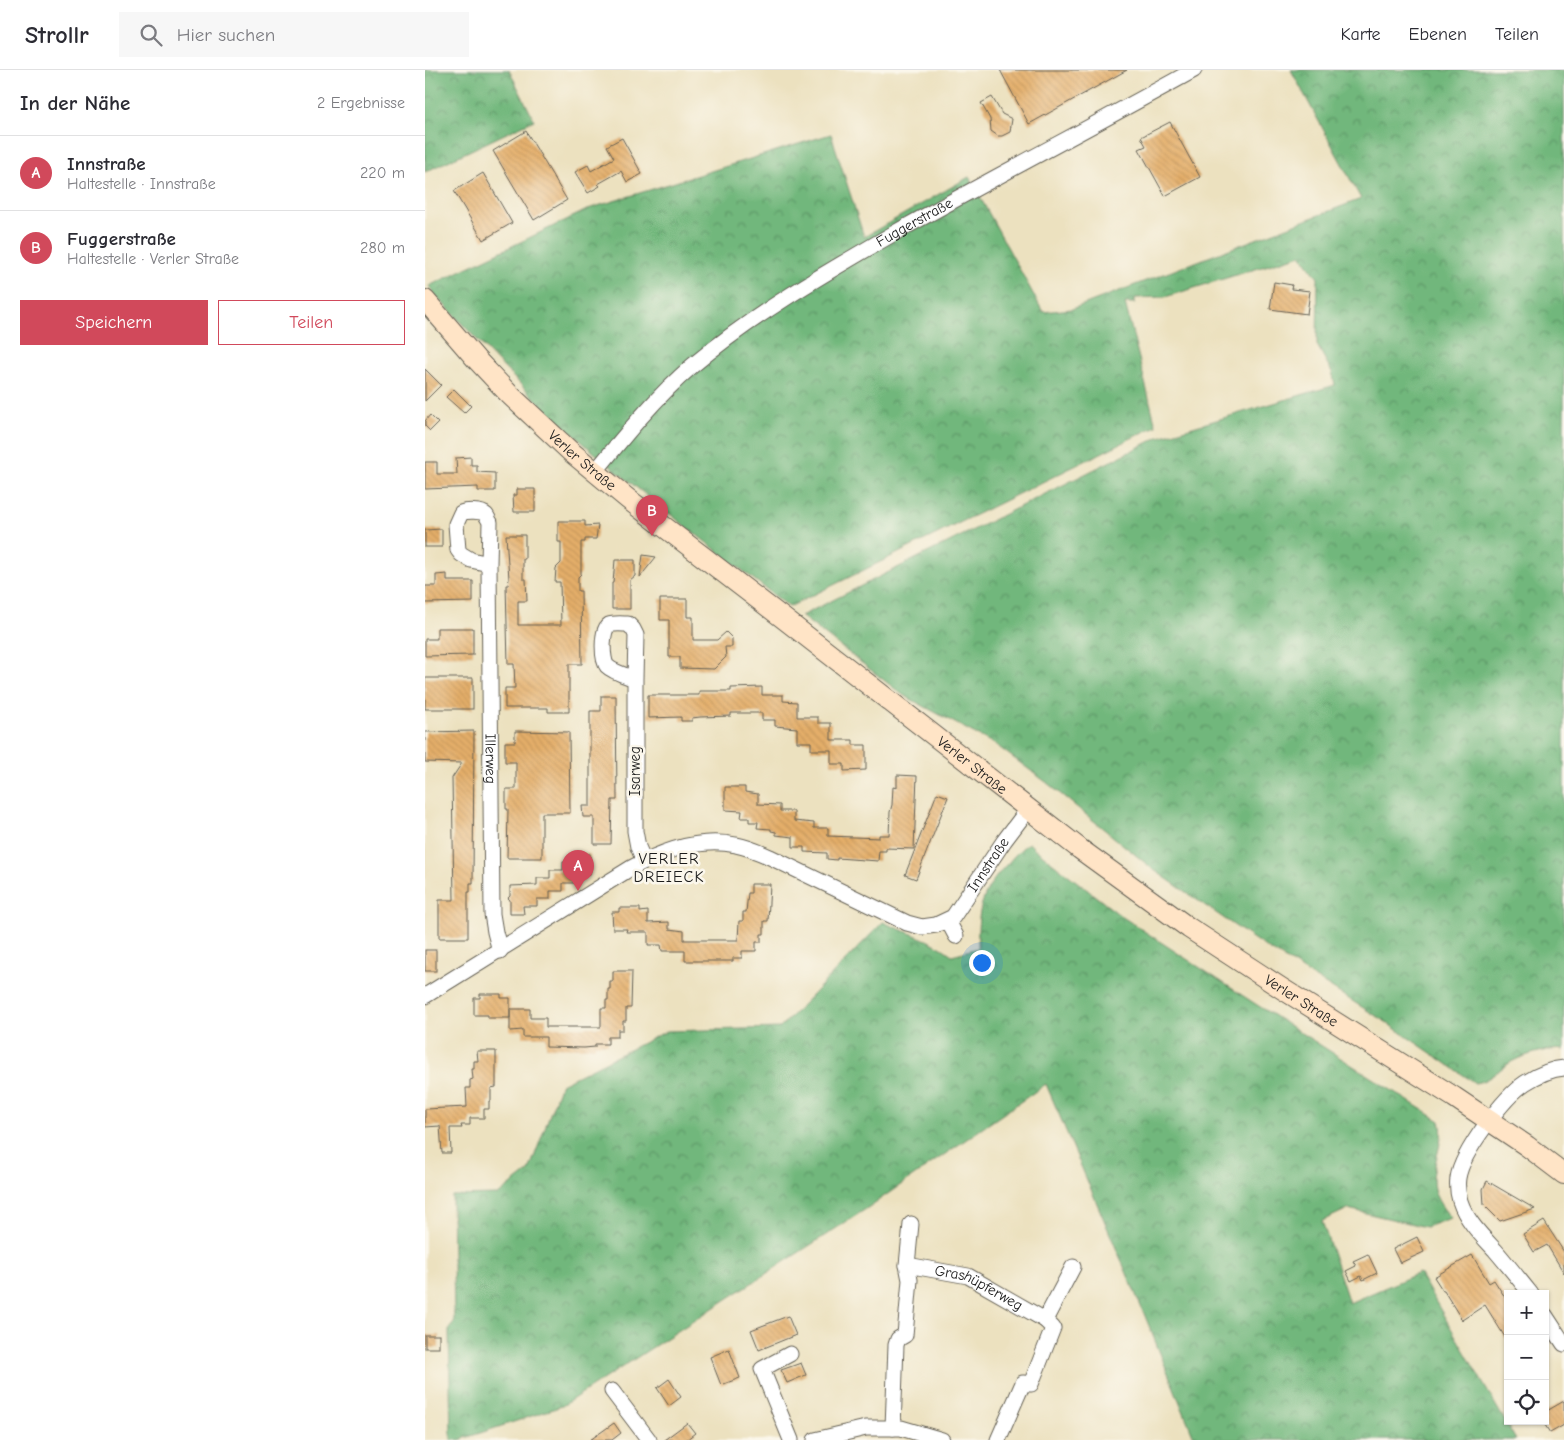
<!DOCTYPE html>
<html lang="de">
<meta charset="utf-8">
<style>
body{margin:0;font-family:"Comic Neue",sans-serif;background:#f7f7f7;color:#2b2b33}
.controls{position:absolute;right:15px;bottom:15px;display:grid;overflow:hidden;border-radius:0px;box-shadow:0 1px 4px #0004}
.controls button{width:45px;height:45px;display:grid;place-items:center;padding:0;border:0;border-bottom:1px solid #e1e1e2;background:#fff;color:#2b2b33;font:25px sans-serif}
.you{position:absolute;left:556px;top:892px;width:18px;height:18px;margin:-12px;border:4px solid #fff;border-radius:50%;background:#1a73e8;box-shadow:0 0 0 8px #1a73e833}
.badge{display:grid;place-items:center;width:32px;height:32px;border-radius:50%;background:#d1495b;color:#fff;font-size:16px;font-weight:700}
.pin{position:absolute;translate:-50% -41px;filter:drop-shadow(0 1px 2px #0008)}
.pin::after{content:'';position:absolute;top:26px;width:18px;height:15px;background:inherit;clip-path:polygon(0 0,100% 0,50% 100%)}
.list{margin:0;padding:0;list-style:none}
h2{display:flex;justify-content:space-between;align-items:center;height:65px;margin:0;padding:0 20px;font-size:21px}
h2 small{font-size:16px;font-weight:400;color:#7c7c81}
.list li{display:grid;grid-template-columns:32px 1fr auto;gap:15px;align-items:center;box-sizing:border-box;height:75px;padding:0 20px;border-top:1px solid #e1e1e2}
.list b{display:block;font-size:19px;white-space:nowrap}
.list p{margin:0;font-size:16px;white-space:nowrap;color:#7c7c81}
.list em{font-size:16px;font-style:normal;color:#7c7c81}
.actions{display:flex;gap:10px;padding:15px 20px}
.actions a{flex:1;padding:11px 0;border:1px solid #d1495b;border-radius:0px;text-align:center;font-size:18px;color:#d1495b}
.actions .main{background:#d1495b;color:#fff}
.icon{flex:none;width:28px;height:28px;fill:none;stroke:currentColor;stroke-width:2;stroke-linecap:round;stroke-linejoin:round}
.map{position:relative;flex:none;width:1139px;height:1370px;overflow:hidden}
header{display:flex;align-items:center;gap:30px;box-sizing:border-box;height:70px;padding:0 25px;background:#fff;border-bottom:1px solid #e1e1e2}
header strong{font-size:24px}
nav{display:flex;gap:28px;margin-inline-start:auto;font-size:18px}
.search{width:350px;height:45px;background:#f7f7f7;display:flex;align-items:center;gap:12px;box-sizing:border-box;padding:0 18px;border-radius:0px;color:#7c7c81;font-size:19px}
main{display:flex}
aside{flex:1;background:#fff}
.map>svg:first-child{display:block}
</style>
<header>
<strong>Strollr</strong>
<div class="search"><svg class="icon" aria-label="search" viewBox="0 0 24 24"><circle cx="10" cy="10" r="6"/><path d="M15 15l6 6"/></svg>Hier suchen</div>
<nav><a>Karte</a><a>Ebenen</a><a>Teilen</a></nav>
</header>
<main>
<aside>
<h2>In der Nähe<small>2 Ergebnisse</small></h2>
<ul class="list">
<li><span class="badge">A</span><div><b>Innstraße</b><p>Haltestelle · Innstraße</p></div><em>220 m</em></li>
<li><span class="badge">B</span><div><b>Fuggerstraße</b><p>Haltestelle · Verler Straße</p></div><em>280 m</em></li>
</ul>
<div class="actions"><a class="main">Speichern</a><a>Teilen</a></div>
</aside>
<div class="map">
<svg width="1139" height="1370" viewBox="0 0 1139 1370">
<defs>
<pattern id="forest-crowns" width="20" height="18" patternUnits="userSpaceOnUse" patternTransform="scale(1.25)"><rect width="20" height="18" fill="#71b77c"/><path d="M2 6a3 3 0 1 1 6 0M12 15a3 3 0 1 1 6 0" fill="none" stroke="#5c9465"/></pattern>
<pattern id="building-back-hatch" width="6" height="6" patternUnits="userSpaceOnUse" patternTransform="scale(1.25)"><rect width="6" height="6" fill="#e4ae69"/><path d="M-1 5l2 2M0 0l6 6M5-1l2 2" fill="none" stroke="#c3955a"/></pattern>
</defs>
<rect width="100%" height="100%" fill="#fbf7ec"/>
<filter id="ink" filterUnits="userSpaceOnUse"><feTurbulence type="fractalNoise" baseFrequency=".02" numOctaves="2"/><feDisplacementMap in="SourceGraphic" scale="10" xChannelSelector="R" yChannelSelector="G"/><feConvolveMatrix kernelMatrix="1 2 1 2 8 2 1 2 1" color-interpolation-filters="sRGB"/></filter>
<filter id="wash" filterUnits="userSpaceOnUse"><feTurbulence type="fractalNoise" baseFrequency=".0096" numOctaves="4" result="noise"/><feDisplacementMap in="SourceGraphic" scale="20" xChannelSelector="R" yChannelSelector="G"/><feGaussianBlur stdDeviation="1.12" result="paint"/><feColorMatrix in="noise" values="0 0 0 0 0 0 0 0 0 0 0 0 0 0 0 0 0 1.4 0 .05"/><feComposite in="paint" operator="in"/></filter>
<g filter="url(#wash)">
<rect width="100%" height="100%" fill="#ece1bf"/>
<!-- forest -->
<g fill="url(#forest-crowns)" stroke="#466a4c">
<polygon points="0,0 84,0 109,50 0,102"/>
<path d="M866 0H1139V980C1126 977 1094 986 1083 994 1072 1001 1064 1011 1050 1013L956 949 836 874 765 825 729 800 621 712 571 675 478 625 376 546 734 367 910 315 907 302 892 275 893 208 876 185 740 227 710 228V233H700L731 356 364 537C290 478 213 422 142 359 96 317 53 271 11 226L4 216 166 138 406 64 439 167 544 107 618 242 647 239 936 129Z"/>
<path d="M604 773 610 779 696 846 829 933 1015 1051C1018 1061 1016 1068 1014 1078 1006 1111 1003 1121 1026 1148L1001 1157 923 1139 897 1151 924 1233 994 1203 1091 1370H770L720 1246 621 1014 441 1139 137 1336 34 1370H26L24 1259 29 1253 27 1126 73 1125 104 1101 136 1014 242 961 355 958 458 852C481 863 507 869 527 885L553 878C552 840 556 821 584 792 590 785 596 778 604 773Z"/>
</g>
<g id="blocks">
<!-- building -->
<g fill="url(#building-back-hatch)">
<polygon points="575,0 702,0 604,54"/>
<polygon points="567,27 577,44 587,49 585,62 577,66 573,66 566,61 565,49 556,33"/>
<polygon points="745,52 775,107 740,126 714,79 721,76 716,67"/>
<polygon points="101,61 142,130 109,150 68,81"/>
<polygon points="197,68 217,104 202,112 196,101 173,114 175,116 163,123 150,102 163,95 166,101 189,88 182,76"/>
<polygon points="58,103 87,153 58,170 29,121"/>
<polygon points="849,212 867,215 866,219 885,221 882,244 845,239"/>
<polygon points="0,299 16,315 0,331"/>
<polygon points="29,319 46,336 39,343 21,327"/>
<polygon points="5,345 13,353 5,361 0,356 0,351"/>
<polygon points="46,387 46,395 52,395 52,402 70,403 70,421 53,421 53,417 0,419 0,392 12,392 12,404 32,404 31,388"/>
<polygon points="92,419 110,419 110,442 89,442 88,425 92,425"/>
<polygon points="133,451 160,451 160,456 173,455 171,469 160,469 160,472 156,472 156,504 153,507 153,521 156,521 157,594 144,594 144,642 123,642 123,638 80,638 80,618 90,618 89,594 83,594 81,515 83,515 84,509 81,465 100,465 100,489 98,489 98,509 101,509 102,531 93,531 93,555 136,555 135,512 130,512 131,498 136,493 136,472 133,472"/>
<polygon points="17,459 17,477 0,477 0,460"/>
<polygon points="218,485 231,487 215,507"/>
<polygon points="190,490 210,490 210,506 205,510 205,539 187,539 187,513 188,513"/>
<polygon points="22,504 22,511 48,511 48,532 0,533 0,516 11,516 11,505"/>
<polygon points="235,529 262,529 262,547 268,547 268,570 292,570 301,562 307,568 307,577 300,577 301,587 289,599 255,598 255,587 244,587 244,550 235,550"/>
<polygon points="12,558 48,558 48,585 0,586 0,569 12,569"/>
<rect x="0" y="608" width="48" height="31"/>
<polygon points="337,617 337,625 358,625 358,631 372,632 372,647 393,647 393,653 406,653 406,670 428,670 428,675 441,675 441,700 419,701 419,694 406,694 406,680 386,680 386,672 372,672 372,658 350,656 350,650 337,650 337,643 306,643 306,646 275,647 267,648 267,651 256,651 256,647 223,648 223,625 274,625 274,621 306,621 306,618"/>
<polygon points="176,626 191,626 192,730 187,730 186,774 169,774 169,747 158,747 157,736 165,736 165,641 176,641"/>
<polygon points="49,661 48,813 45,813 45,822 43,822 43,868 14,868 14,830 29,830 27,708 37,693 0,692 0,662"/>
<polygon points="90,661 144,662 145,743 117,743 117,788 82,788 83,739 81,739 81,719 91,719 91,692 80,692 80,672 90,672"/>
<polygon points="472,705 492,706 489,779 461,778 461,781 454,781 453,791 412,788 412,790 402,789 402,783 379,782 379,777 368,777 368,767 351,765 351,762 346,761 346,759 332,758 333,752 324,752 324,748 316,748 317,741 300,740 300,717 320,717 320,722 333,724 333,734 355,735 355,741 369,741 369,751 389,753 389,758 403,758 403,766 454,768 454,765 464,765 465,742 467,735 468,717 472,718"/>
<polygon points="512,723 523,727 491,809 480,805"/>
<polygon points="165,784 165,805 152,806 152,813 138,813 138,821 125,821 125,829 112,829 112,836 98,836 99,844 85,844 85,830 83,828 85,826 85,816 112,815 112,808 125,808 125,800 138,800 138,792 152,792 152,785"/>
<polygon points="326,814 345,814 343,851 339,851 339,864 336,864 336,872 331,872 331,881 317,881 317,888 308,888 308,891 260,891 260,881 237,881 236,875 223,875 223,862 201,862 202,859 188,859 187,842 194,842 194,838 215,838 215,842 223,841 223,853 244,852 244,859 259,861 259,870 313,870 314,851 318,851 318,842 321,842 323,823 326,823"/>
<rect x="0" y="880" width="11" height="21"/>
<polygon points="188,901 207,901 206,938 201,938 201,951 198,951 198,960 193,960 193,967 183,967 183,974 170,974 170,977 159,978 121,977 121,967 98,967 98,960 85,961 85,939 85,948 63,948 63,945 49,945 49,928 55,928 55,924 76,924 76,928 85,928 85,939 105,939 105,948 121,948 121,957 176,957 176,938 181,938 181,930 183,930 183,919 185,919 185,911 188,911"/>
<polygon points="52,981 71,981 71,1017 66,1018 66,1031 64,1031 64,1039 59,1039 59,1048 45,1048 45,1055 36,1055 37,1058 25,1058 26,1083 17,1083 15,1056 0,1057 0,1039 42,1037 41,1018 45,1018 45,1010 48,1009 47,999 49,999 49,991 53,991"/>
<polygon points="1062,1111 1110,1139 1075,1151 1059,1135 1058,1119"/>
<polygon points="1119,1151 1139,1182 1139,1203 1122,1175 1109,1182 1098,1164"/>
<polygon points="992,1167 999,1182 975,1193 968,1179"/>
<polygon points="943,1184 952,1203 938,1210 936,1206 926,1211 921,1201 931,1196 928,1191"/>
<polygon points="1047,1185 1064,1213 1069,1210 1083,1232 1083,1272 1060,1235 1037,1250 1019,1221 1018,1221 1009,1207"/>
<polygon points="363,1246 371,1265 334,1280 326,1260"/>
<rect x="0" y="1265" width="14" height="13"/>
<polygon points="304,1279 315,1308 296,1315 285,1287"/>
<polygon points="376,1293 381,1305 362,1313 356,1300"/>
<polygon points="244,1309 256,1327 244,1336 232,1318"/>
<polygon points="1139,1331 1139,1355 1125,1363 1120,1355 1120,1342"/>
<polygon points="189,1353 196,1363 187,1370 165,1370"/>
<polygon points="262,1353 270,1363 261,1370 239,1370"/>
</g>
</g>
</g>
<g filter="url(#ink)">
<use href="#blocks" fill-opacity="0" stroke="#656155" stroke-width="1"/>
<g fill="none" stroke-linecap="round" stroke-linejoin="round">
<defs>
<g id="minor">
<path id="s1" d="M170 402C200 365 231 327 267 296 329 244 397 205 466 165 566 109 668 56 769 0"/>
<path id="s2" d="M64 494 65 452C64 451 62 446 61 445 56 440 41 441 36 443L31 454 33 480 36 484 46 490 64 494 67 844 70 862 75 881"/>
<path d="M210 609 211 565 208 559 203 554C198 554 189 553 184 555 176 560 177 590 182 596 188 602 202 606 210 609V761L213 777 219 791"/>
<polyline points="523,851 531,866"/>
<path id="s3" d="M0 926 206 798C237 781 275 767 311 775 323 777 334 782 345 787L482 853 497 857 511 855 528 847 579 771 604 738"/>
<polyline points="482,1195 486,1154"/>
<path d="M1106 1224C1094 1209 1082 1194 1070 1180 1056 1165 1041 1150 1035 1131 1033 1124 1032 1115 1033 1108 1037 1082 1079 1027 1100 1013 1111 1006 1126 999 1139 998"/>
<polyline points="1120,1245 1139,1274"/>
<polyline points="365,1284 337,1299 366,1370"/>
<polyline points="187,1321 224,1370"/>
<path id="s4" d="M468 1358 471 1275 473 1269 480 1265 485 1210 482 1195 543 1206 620 1250 648 1197"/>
<polyline points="390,1370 441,1358 476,1358 517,1370"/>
<polyline points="573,1370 598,1313 606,1314 628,1258 620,1250"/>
</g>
<g id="secondary">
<path id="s5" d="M0 230 51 289 84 324 145 381 203 429 358 548 655 779 764 858 856 918 1029 1027 1102 1076 1139 1104"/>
</g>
</defs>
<!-- minor casing -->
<use href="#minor" stroke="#656155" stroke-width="17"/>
<!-- secondary casing -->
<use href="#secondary" stroke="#656155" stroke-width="22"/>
<!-- minor -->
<use href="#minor" stroke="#fff" stroke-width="15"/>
<!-- secondary -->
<use href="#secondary" stroke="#ffe4c6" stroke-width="20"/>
</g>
</g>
<g text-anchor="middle" stroke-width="5" stroke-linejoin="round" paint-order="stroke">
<!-- street labels -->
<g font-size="15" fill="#1c1c1c" stroke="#fbf7ec">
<text dy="5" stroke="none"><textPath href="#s1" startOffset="409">Fuggerstraße</textPath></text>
<text dy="5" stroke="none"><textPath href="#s5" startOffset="225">Verler Straße</textPath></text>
<text dy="5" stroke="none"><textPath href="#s2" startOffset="344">Illerweg</textPath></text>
<text dy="5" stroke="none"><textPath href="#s5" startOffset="720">Verler Straße</textPath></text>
<text transform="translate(210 701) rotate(-90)" y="5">Isarweg</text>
<text dy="5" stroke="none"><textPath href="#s3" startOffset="652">Innstraße</textPath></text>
<text dy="5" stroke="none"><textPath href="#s5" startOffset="1125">Verler Straße</textPath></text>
<text dy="5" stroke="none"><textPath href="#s4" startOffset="244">Grashüpferweg</textPath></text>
</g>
<!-- neighbourhood labels -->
<g font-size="16" letter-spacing="1" fill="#1c1c1c" stroke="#fbf7ec">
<text x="244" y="794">VERLER<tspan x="244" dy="18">DREIECK</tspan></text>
</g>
</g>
</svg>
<div class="controls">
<button>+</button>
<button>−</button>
<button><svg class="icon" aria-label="locate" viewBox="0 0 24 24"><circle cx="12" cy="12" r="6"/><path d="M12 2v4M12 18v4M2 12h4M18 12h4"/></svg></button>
</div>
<div class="you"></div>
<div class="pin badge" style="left:153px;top:821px">A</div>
<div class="pin badge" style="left:227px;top:466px">B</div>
</div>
</main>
